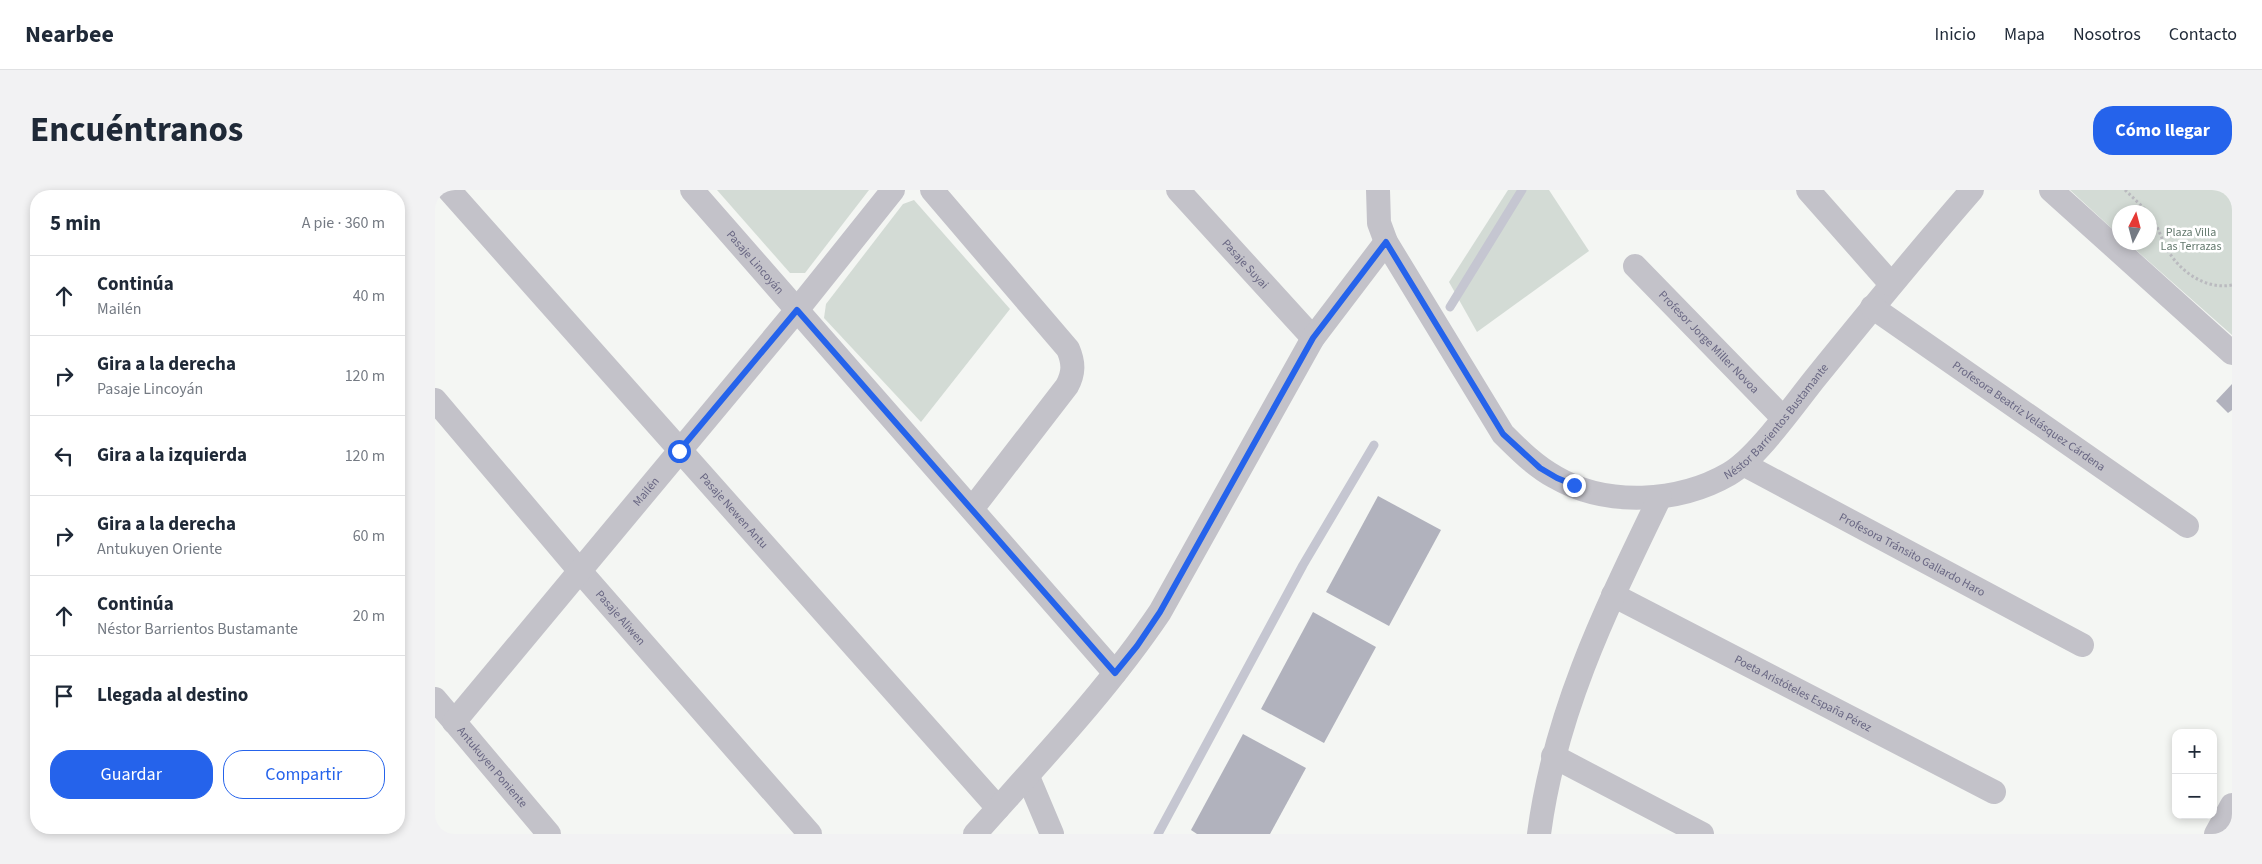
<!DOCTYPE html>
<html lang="es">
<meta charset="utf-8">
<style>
body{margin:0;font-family:"Source Sans 3",sans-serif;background:#f2f2f3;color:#1f2937}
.controls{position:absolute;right:15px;bottom:15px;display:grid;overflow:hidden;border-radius:10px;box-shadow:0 2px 8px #0003}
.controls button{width:45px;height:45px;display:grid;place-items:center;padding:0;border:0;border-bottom:1px solid #e0e1e3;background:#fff;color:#1f2937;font:25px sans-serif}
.compass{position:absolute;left:1677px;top:15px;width:45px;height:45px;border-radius:50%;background:#fff;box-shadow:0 2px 8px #0003;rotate:6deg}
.stop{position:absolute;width:15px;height:15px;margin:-11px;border:4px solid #2563eb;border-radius:50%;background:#fff}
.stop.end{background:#2563eb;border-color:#fff;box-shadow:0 1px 5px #0008}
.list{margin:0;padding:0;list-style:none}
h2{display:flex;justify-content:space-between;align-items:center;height:65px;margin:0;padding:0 20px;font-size:21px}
h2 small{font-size:16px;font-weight:400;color:#747a83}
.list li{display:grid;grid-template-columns:32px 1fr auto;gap:15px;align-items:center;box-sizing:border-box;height:80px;padding:0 20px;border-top:1px solid #e0e1e3}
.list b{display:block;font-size:19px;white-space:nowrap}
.list p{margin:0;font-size:16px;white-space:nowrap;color:#747a83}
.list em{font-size:16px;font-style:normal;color:#747a83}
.actions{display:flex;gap:10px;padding:15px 20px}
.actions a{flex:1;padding:11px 0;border:1px solid #2563eb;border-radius:20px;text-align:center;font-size:18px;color:#2563eb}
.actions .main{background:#2563eb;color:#fff}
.icon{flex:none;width:28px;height:28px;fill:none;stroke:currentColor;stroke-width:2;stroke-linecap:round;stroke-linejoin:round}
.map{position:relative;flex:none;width:1797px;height:644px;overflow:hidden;border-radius:20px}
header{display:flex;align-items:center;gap:30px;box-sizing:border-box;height:70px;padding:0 25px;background:#fff;border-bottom:1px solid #e0e1e3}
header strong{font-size:24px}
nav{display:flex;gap:28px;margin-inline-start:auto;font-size:18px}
.intro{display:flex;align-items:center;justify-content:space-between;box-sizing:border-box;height:120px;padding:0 30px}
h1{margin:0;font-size:35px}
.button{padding:12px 22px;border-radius:20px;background:#2563eb;color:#fff;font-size:18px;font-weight:700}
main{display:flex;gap:30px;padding:0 30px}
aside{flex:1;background:#fff;border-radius:20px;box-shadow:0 2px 8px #0003}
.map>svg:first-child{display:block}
</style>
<header>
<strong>Nearbee</strong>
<nav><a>Inicio</a><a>Mapa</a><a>Nosotros</a><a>Contacto</a></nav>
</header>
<div class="intro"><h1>Encuéntranos</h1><a class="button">Cómo llegar</a></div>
<main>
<aside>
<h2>5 min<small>A pie · 360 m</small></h2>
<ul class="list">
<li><svg class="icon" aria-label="ahead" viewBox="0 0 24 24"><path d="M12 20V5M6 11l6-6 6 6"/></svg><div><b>Continúa</b><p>Mailén</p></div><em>40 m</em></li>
<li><svg class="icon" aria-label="right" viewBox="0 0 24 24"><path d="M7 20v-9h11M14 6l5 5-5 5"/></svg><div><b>Gira a la derecha</b><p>Pasaje Lincoyán</p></div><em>120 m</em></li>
<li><svg class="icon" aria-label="left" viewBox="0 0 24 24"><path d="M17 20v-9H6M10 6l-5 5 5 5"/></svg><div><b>Gira a la izquierda</b></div><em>120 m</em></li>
<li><svg class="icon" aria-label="right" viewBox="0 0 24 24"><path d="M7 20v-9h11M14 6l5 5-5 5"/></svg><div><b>Gira a la derecha</b><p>Antukuyen Oriente</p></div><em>60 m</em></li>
<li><svg class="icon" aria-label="ahead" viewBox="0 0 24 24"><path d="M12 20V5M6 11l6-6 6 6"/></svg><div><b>Continúa</b><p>Néstor Barrientos Bustamante</p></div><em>20 m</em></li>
<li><svg class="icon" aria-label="arrive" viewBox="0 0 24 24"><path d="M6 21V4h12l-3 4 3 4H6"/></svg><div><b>Llegada al destino</b></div></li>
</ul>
<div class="actions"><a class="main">Guardar</a><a>Compartir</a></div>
</aside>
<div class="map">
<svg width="1797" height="644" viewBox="0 0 1797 644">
<rect width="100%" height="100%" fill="#f4f6f3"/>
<!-- green -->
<g fill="#d3dbd5">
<polygon points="282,0 434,0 370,83 355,83"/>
<polygon points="1073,0 1114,0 1154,61 1042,142 1014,92"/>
<polygon points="1635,0 1797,0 1797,145 1693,53 1714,52 1714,22 1684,22 1684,45"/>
<polygon points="479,10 575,119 486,232 389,128 391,114 468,14"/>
</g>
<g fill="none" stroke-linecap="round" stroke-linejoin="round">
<!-- stream -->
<g stroke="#c5c6d1" stroke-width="9">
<polyline points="1015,117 1087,0"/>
<polyline points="723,644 868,375 939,255"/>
</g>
</g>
<!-- building -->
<g fill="#b1b2bd">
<polygon points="1797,194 1797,220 1793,223 1781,211"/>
<polygon points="943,306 1006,340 954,436 891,402"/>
<polygon points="878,422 941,457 889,553 826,519"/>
<polygon points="808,544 871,578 835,644 762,644 756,640"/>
</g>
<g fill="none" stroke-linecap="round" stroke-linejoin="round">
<!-- path -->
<g stroke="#bababf" stroke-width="3" stroke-dasharray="2.5 2.5" stroke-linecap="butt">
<polyline points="1690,0 1713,22"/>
<polyline points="1794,0 1797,2"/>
<path d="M1714 25C1723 35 1726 48 1732 59 1745 82 1771 100 1797 95"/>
</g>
<!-- minor -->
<g stroke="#c3c2c9" stroke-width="24">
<path id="s1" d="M14 0 563 618"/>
<path id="s2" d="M257 0 680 483"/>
<path d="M497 0 633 159C639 173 639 183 632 196L537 319"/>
<path id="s3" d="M743 0 878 148"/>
<path id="s4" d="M943 0 944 33 951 52 1068 244C1084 260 1100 276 1120 287 1171 317 1244 313 1294 284 1323 267 1360 213 1382 186 1433 123 1484 61 1537 0"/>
<polyline points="1373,0 1456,94"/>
<polyline points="1616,0 1797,163"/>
<path id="s5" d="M1200 76 1348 228"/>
<path id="s6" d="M1437 117 1752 336"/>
<path id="s7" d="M0 210 144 380 375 644"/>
<path id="s8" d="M1308 274 1647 455"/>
<path id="s9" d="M1178 405 1559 602"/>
<path id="s10" d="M0 509 114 644"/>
<path id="s11" d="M19 532 362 120 458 0"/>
<polyline points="1118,566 1267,644"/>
<polyline points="593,587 617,644"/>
<path d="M540 644C604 572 671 502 725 422L878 148 951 52"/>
<path d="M1104 644C1120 521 1172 417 1225 307"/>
<polyline points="1781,644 1797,615"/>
</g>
</g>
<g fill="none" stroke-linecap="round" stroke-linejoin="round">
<!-- route -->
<polyline stroke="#2563eb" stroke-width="6" points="244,261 362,120 680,483 702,456 725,422 878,148 951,52 1068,244 1105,278 1122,288 1139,295"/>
</g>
<g text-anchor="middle" stroke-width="5" stroke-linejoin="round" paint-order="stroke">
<!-- park labels -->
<g font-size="12" fill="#657a6f" stroke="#fff">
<text x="1756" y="46">Plaza Villa<tspan x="1756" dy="14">Las Terrazas</tspan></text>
</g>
<!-- street labels -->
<g font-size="12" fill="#696783" stroke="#fff">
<text dy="4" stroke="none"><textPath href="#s2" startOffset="96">Pasaje Lincoyán</textPath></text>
<text dy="4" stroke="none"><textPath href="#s3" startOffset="100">Pasaje Suyai</textPath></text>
<text dy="4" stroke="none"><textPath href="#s5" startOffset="106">Profesor Jorge Miller Novoa</textPath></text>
<text dy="4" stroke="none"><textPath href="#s6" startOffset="191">Profesora Beatriz Velásquez Cárdena</textPath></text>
<text dy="4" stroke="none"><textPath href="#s4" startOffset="598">Néstor Barrientos Bustamante</textPath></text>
<text dy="4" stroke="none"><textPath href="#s11" startOffset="300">Mailén</textPath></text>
<text dy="4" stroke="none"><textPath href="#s1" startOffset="429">Pasaje Newen Antu</textPath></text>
<text dy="4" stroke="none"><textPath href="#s8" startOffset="192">Profesora Tránsito Gallardo Haro</textPath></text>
<text dy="4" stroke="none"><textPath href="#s7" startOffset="286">Pasaje Aliwen</textPath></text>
<text dy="4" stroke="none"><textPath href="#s9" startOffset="214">Poeta Aristóteles España Pérez</textPath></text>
<text dy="4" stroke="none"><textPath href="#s10" startOffset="89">Antukuyen Poniente</textPath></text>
</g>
</g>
</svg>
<div class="controls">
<button>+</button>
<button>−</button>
</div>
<svg class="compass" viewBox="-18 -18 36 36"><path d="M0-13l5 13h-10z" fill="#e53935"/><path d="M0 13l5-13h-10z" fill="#747a83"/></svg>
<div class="stop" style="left:244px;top:261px"></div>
<div class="stop end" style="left:1139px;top:295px"></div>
</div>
</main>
